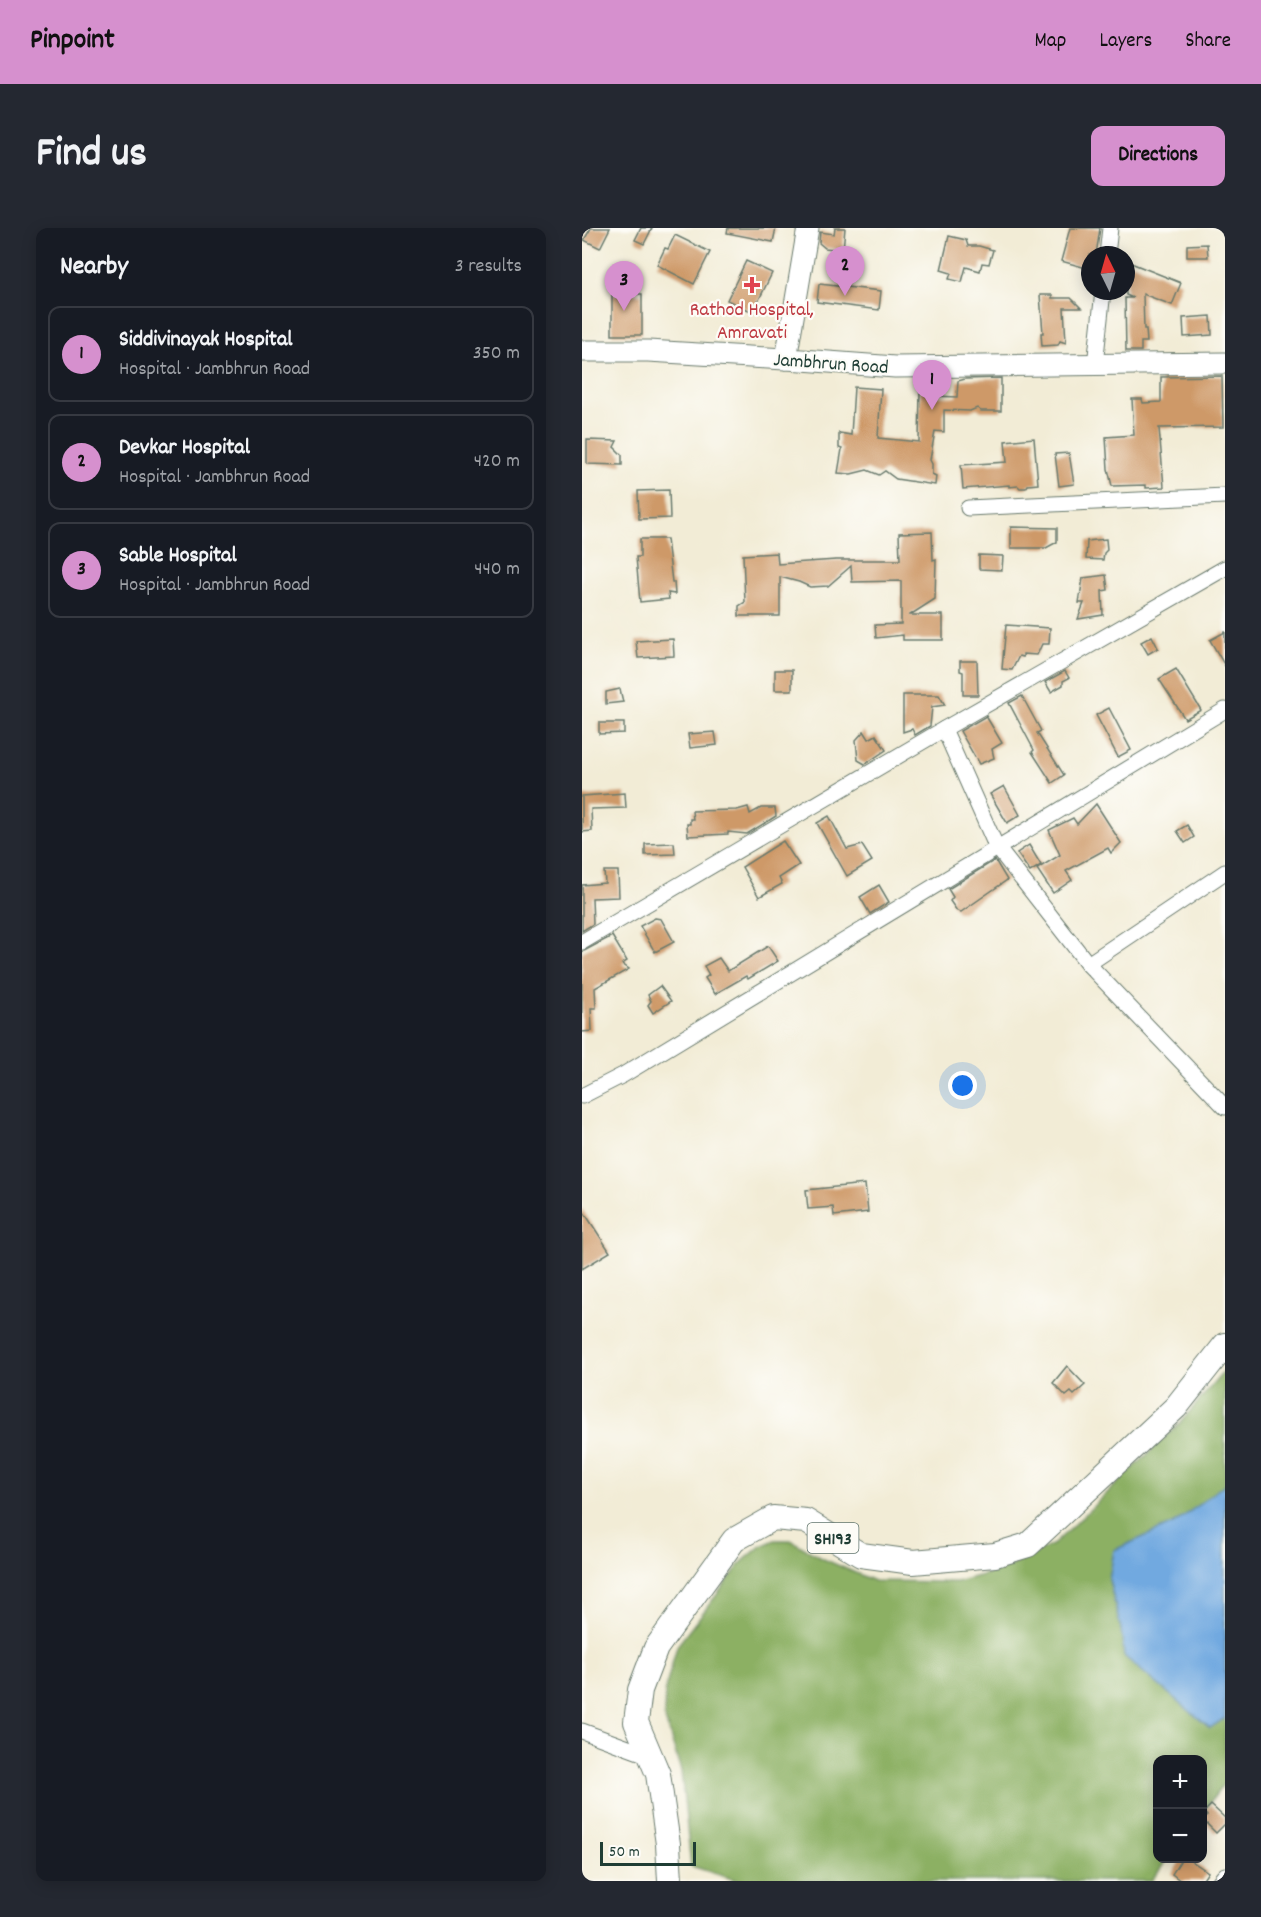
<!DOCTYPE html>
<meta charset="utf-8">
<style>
body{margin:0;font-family:Dekko,sans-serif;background:#242831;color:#f1f3f6}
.controls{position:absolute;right:18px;bottom:18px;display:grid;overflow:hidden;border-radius:12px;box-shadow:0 3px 15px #0003}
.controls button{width:54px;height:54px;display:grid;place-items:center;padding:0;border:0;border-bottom:2px solid #363941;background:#171b24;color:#f1f3f6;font:30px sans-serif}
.compass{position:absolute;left:499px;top:18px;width:54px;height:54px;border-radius:50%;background:#171b24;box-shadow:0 3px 15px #0003;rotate:355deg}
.scale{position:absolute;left:18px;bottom:15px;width:96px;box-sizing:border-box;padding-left:6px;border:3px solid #1f3d34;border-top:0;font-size:16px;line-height:21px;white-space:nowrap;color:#1f3d34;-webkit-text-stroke:4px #fdfcf7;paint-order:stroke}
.you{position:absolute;left:381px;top:858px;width:21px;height:21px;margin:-15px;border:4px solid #fff;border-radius:50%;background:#1a73e8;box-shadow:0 0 0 9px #1a73e833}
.badge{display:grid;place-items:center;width:39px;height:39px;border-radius:50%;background:#d690ce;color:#111;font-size:20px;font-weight:700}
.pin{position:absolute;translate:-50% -50px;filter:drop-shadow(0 2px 3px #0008)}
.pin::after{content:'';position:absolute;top:32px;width:21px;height:18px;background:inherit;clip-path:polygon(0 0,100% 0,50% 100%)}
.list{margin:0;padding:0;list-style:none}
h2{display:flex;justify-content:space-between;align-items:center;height:78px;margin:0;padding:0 24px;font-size:26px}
h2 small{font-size:20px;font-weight:400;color:#9ea1a6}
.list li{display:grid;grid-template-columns:39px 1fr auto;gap:18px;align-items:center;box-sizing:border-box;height:96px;margin:0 12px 12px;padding:0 12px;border:2px solid #363941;border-radius:12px}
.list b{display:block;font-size:22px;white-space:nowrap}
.list p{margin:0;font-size:20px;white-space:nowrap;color:#9ea1a6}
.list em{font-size:20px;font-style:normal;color:#9ea1a6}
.map{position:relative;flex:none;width:643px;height:1653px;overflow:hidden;border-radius:12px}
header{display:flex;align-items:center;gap:36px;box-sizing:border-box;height:84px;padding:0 30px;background:#d690ce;color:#111}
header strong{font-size:28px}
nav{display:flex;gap:33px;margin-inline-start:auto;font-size:21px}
.intro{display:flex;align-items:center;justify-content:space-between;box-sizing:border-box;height:144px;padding:0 36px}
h1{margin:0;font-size:42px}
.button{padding:15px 27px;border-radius:12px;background:#d690ce;color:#111;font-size:21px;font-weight:700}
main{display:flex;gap:36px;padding:0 36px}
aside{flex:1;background:#171b24;border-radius:12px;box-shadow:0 3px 15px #0003}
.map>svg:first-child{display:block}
</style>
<header>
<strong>Pinpoint</strong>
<nav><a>Map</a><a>Layers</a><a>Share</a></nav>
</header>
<div class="intro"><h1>Find us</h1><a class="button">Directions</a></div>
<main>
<aside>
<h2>Nearby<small>3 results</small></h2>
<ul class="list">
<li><span class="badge">1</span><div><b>Siddivinayak Hospital</b><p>Hospital · Jambhrun Road</p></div><em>350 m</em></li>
<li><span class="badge">2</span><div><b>Devkar Hospital</b><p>Hospital · Jambhrun Road</p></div><em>420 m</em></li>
<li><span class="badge">3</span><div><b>Sable Hospital</b><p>Hospital · Jambhrun Road</p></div><em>440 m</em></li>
</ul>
</aside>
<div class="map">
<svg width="643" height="1653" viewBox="0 0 643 1653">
<rect width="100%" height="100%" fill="#fdfcf7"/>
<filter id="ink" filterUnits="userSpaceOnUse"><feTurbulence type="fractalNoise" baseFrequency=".0167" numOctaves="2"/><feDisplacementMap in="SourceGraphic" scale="12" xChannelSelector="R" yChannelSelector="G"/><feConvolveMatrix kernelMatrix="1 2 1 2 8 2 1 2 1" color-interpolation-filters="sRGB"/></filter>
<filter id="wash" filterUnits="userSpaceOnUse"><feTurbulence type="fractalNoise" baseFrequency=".008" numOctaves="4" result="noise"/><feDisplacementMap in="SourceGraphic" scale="24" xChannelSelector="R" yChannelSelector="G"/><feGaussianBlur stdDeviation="1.35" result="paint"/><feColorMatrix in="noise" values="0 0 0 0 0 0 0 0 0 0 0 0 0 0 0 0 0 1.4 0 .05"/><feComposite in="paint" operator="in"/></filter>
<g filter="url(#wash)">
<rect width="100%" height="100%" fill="#f2ecd6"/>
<!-- forest -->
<polygon fill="#8cb064" stroke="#56764c" stroke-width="1.5" points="643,1142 643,1554 621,1584 620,1532 576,1532 576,1630 586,1631 569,1653 157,1653 109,1638 99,1543 82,1488 83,1462 95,1418 160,1334 179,1318 193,1312 209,1312 237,1329 292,1353 374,1354 422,1341 472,1316 597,1196"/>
<!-- water -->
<polygon fill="#71a9e0" stroke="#48738a" stroke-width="1.5" points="643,1256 643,1490 628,1500 542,1428 539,1401 527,1352 532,1322 593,1295"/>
<g id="blocks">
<!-- building -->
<g fill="#ce9968">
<polygon points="9,0 28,0 18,20 2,12"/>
<polygon points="59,0 70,0 62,16 53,12"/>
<polygon points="146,0 194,0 191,14 145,5"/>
<polygon points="253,0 263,0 261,22 243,20 237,15 238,4 252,6"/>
<polygon points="488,0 518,0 514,27 508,27 508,41 479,33"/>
<polygon points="93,7 128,24 112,56 75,37 83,20 86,21"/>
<polygon points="367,8 384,12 386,18 397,18 411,22 407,36 400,35 398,43 384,39 380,54 367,51 369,45 359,42"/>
<polygon points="625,16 626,29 605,29 605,17"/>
<polygon points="164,33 190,45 171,84 145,72"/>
<polygon points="544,33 599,55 590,77 561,66 562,101 564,101 565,114 559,114 559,123 544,123 543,70 551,70 544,67"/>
<polygon points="237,56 299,63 297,82 235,74"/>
<rect x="30" y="66" width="30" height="41"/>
<polygon points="458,67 470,67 470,70 489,70 499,80 482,80 484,115 478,113 476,117 460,118 459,105 461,105"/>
<polygon points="629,88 630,107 602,109 601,90"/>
<polygon points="640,148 641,199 577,200 582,259 564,260 564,257 530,258 526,241 524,209 552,207 550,171 560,171 561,175 579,174 579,149"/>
<polygon points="419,150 419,183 399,183 395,180 388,183 362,182 362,204 353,203 348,232 350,236 350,246 354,248 353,257 314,251 303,243 297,247 285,242 269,246 256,245 260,221 257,220 257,205 269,207 272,159 299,161 296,210 337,214 338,162 353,163 353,168 375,169 376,153 383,151"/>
<polygon points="452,210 456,256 446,257 444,260 438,260 436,258 427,259 427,257 381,261 379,237 425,234 423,213"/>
<polygon points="5,212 35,213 32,219 40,227 40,237 5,236"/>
<polygon points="487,225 492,256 477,258 473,226"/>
<polygon points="87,262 88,290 57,291 56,263"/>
<polygon points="429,299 475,300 475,314 464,320 429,320"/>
<polygon points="350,304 351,332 354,331 353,371 328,387 361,387 361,412 321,412 321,407 294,410 293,397 319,396 319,353 270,354 269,338 246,358 228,359 217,354 198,349 198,388 157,388 157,378 163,374 161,327 195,325 196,336 254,332 318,332 317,305"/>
<polygon points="58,311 85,311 90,354 92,354 93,366 86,365 87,371 58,374 54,329 58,329"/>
<polygon points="524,311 525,322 522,325 521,332 504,331 505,313"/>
<polygon points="397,327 421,328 420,342 397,341"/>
<polygon points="524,347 526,362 520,363 521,387 496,391 502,375 497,375 501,350"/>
<polygon points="424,397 468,400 467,416 460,416 455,427 441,426 441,429 437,428 430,442 420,441"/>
<polygon points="643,404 643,438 628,412"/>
<polygon points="570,408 576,420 566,426 559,414"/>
<polygon points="91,411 92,428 56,430 54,413"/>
<polygon points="378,433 395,433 396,467 381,467 381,444 378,443"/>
<polygon points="594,441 619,482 603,491 577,451"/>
<rect x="193" y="442" width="17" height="20"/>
<polygon points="483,443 487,450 481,453 481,457 469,464 463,454"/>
<polygon points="38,461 41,474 24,476 24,464"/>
<polygon points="321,467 357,467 363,477 350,479 348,498 333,507 330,501 321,504"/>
<polygon points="440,468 459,503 455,505 482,547 470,555 450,524 452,522 427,475"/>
<polygon points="527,480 549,522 536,529 514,487"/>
<polygon points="404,488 420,515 410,521 412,530 397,536 378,503"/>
<polygon points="17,495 42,495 42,505 17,506"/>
<polygon points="282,503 287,511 294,507 304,522 283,536 276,532 274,512"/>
<polygon points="133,504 135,517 108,520 106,506"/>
<polygon points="422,558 438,587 425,595 408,566"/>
<polygon points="43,565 44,580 9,581 10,603 0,604 0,568"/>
<polygon points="514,576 539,615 529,625 526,620 484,643 490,652 471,665 455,641 478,627 467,602 491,590 495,596"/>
<polygon points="166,579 168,586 179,580 193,580 194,588 165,606 146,604 146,606 106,608 105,596 108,596 108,591 111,591 110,583 155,582"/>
<polygon points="247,588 265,621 280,617 290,633 265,648 235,595"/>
<polygon points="605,597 612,609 603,615 595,603"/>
<polygon points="201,613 217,637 197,650 200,656 177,669 160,639"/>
<polygon points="92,615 93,626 63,627 63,616"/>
<polygon points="447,617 459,637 448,644 435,625"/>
<polygon points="413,632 425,652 379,684 375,683 368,673 371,669 366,661"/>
<polygon points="22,643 36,643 37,669 10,670 11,696 0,703 0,657 23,655"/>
<polygon points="297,657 307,674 288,686 278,669"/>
<polygon points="73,690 79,691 92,714 73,724 58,698"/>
<polygon points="30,708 45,733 40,736 47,741 13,760 14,780 9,780 10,803 0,804 0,724"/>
<polygon points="186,718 196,733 166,751 164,748 133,766 123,750 127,747 122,738 137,730 146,743"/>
<polygon points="78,758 89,773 71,785 66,777 69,773 66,767"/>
<polygon points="283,956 286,984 252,988 251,979 226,981 224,962"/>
<polygon points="0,981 28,1024 0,1041"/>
<polygon points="485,1138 503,1157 492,1167 489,1164 484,1168 471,1155"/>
<polygon points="629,1577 643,1590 643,1596 634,1605 621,1592 625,1588 622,1584"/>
<polygon points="600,1630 605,1630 626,1644 620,1653 599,1653 590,1646"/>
</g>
</g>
</g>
<g filter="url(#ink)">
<use href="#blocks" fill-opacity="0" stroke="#697a6d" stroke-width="1.5"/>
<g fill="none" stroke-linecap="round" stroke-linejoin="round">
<defs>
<g id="street">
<polyline points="525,27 528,0"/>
<polyline points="513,137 521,63"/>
<polyline points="386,280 643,268"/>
<polyline points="362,501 414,618 506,736 643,879"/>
<polyline points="0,714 362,501 643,340"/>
<polyline points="506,736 643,644"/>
<path d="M0 868 41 847C242 726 442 602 643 482"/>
<polyline points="0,1503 68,1528"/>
<polyline points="638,1653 643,1647"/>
</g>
<g id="secondary">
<polyline points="0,123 66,123 220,132 313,139 643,135"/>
<polyline points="204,131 226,0"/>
</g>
<polyline id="primary" points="88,1653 86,1616 76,1546 54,1494 58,1462 74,1420 152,1312 191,1290 224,1293 279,1327 331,1334 413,1327 446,1317 594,1179 643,1117"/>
</defs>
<!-- street casing -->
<use href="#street" stroke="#697a6d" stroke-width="17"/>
<!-- secondary casing -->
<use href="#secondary" stroke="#697a6d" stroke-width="23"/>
<!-- primary casing -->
<use href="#primary" stroke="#697a6d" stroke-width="26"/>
<!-- street -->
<use href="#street" stroke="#fff" stroke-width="15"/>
<!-- secondary -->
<use href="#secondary" stroke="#fff" stroke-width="21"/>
<!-- primary -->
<use href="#primary" stroke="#fff" stroke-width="24"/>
</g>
</g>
<!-- markers -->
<path fill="#e0444e" stroke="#fdfcf7" stroke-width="2" d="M167 48h6v6h6v6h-6v6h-6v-6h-6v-6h6z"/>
<g text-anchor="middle" stroke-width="4.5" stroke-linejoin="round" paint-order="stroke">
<!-- shield labels -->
<rect fill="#fdfcf7" stroke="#62766e" stroke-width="1.5" x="225.5" y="1295" width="51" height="30" rx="4.5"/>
<g font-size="18" font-weight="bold" fill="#1f3d34">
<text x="251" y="1316">SH193</text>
</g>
<!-- health labels -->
<g font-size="20" fill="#be3a42" stroke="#fdfcf7">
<text x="170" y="87">Rathod Hospital,<tspan x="170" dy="23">Amravati</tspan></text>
</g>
<!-- street labels -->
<g font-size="20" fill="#1f3d34" stroke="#fdfcf7">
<text transform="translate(249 134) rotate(4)" y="7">Jambhrun Road</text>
</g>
</g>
</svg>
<div class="controls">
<button>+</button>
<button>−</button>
</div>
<svg class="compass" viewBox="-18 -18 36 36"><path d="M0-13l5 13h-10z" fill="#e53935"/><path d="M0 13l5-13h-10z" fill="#9ea1a6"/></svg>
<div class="scale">50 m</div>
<div class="you"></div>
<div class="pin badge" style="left:350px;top:182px">1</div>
<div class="pin badge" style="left:263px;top:68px">2</div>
<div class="pin badge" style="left:42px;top:83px">3</div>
</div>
</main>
